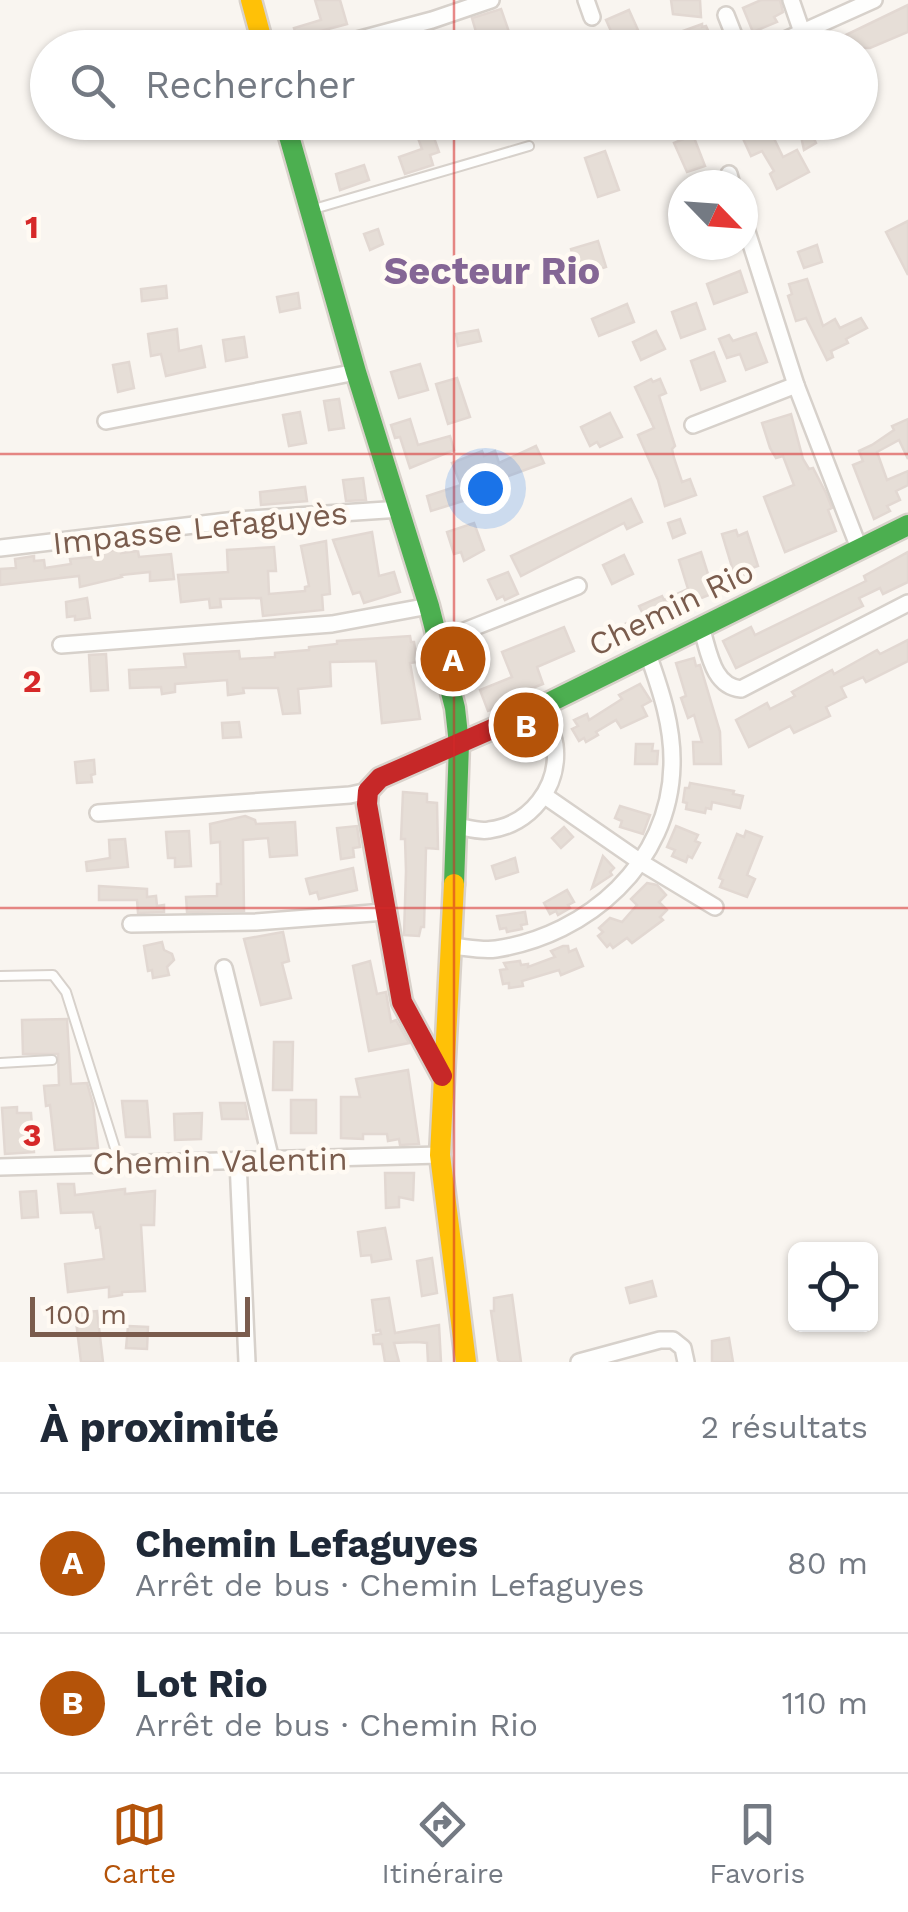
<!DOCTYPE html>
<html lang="fr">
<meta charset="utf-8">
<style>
body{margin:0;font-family:"Work Sans",sans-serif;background:#f2f2f3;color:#1f2937}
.controls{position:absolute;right:30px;bottom:30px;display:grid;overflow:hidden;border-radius:15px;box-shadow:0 2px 8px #0004}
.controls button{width:90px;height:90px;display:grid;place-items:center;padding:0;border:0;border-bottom:2px solid #e0e1e3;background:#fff;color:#1f2937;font:50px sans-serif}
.compass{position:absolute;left:668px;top:170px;width:90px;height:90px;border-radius:50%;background:#fff;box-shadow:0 2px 8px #0004;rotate:115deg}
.scale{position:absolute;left:30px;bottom:25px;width:220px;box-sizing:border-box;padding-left:10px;border:5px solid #7a5c4d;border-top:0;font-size:28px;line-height:35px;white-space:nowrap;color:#7a5c4d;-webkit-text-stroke:8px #fffaf3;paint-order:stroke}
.you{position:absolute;left:485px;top:488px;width:35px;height:35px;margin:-25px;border:8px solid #fff;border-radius:50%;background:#1a73e8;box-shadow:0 0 0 15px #1a73e833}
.badge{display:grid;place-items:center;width:65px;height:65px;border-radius:50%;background:#b45309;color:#fff;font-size:32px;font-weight:700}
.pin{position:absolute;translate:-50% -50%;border:5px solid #fff;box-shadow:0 2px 10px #0006}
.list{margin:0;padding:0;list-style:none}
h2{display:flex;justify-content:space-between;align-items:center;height:130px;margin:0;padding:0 40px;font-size:42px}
h2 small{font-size:32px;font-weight:400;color:#747a83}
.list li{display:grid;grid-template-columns:65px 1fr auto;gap:30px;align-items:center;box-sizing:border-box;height:140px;padding:0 40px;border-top:2px solid #e0e1e3}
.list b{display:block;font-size:38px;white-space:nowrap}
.list p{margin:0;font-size:32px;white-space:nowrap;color:#747a83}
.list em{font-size:32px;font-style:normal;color:#747a83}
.icon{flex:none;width:55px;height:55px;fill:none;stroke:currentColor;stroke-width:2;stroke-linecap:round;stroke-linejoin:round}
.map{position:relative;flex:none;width:908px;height:1362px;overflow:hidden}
.search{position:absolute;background:#fff;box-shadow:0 2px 8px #0004;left:30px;right:30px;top:30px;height:110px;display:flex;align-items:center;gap:25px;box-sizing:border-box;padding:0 35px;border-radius:55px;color:#747a83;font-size:38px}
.sheet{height:410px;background:#fff}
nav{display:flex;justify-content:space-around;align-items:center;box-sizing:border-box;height:140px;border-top:2px solid #e0e1e3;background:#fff;font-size:28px;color:#747a83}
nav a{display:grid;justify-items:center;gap:5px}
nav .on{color:#b45309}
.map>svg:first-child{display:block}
</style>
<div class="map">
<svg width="908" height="1362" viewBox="0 0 908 1362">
<rect width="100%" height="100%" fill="#f9f5f0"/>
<!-- building -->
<g fill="#e6ded7" stroke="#e2d8d2" stroke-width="2.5">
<polygon points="315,0 340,0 347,24 313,33 316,48 300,48 294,28 321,20"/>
<polygon points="671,0 700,0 701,17 673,14"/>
<polygon points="761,0 780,0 783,12 774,17 777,22 753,32 743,8"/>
<polygon points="908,5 908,32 870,48 819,48"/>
<polygon points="501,9 509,32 501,35 503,41 489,45 487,39 479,42 472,18"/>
<polygon points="629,10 638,30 615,40 606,20"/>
<polygon points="702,24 702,27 706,26 716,48 660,48 686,36 683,31"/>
<polygon points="469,122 505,122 505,123 473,136"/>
<polygon points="766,122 783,157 797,150 809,172 777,189 770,174 774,171 762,151 751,156 740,132"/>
<polygon points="798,122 806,122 816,143 804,150"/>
<polygon points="432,132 439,152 430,155 433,165 405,174 399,157 422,149 418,138"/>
<polygon points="693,135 705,166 687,172 674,143"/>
<polygon points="605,151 619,190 598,197 585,158"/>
<polygon points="364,165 369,180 340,190 336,174"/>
<polygon points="908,221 908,275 886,232"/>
<polygon points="378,229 383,244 370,250 364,234"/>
<polygon points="598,241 606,267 579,276 571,249"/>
<polygon points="817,245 822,262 804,268 798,252"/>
<polygon points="740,271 747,292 714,304 707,284"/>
<polygon points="807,279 823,326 835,319 840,328 861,318 867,328 846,339 848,343 831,351 833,357 827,360 806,318 796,321 788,296 792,294 789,284"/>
<polygon points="166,286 167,298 142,301 141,289"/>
<polygon points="298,293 300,308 280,312 277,297"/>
<polygon points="696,303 705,329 681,338 672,312"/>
<polygon points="627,304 634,322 599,336 592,319"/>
<polygon points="177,329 179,351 201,346 205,367 166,376 161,354 151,356 148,334"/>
<polygon points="478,330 481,341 458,346 456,334"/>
<polygon points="656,331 665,349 641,360 633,342"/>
<polygon points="756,333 767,362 746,370 740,354 727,358 719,339 729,335 733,341"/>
<polygon points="244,337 247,357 226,361 223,340"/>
<polygon points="714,352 725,381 701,390 691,361"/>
<polygon points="129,362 134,388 118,392 113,365"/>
<polygon points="420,364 428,390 399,398 391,372"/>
<polygon points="457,378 470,417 448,424 436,384"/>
<polygon points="651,379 653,382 660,379 666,393 659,396 675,446 672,449 674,458 682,482 690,479 696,495 665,506 658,480 638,435 654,428 635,387"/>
<polygon points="339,399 344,428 329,430 324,401"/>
<polygon points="300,412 306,443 289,446 283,415"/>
<polygon points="610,413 622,437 600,447 597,442 590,446 581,427"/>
<polygon points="791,414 803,459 809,469 813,468 826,493 832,508 828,510 836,531 785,552 764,497 794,485 783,456 776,458 770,448 762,423"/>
<polygon points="410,419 418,445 450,436 454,450 410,468 400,437 395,438 391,425"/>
<polygon points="908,419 908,459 899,440 877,452 887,480 908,471 908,485 896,491 900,500 887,506 890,511 874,519 853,465 863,461 859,451 872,445 894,430 892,426"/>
<polygon points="536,446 544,463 473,489 476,497 431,511 427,496 461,485 452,463 482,451 484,456 495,451 499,463"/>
<polygon points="363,478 366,500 346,501 343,480"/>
<polygon points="305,487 307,501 261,505 260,492"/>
<polygon points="631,499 642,522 627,529 624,523 521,576 511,556"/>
<polygon points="680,519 685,533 673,538 668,523"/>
<polygon points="474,523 484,550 464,561 461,552 454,554 447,532"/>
<polygon points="736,530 738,536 747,532 758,566 752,568 753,572 735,577 722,534"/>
<polygon points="372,532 379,576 394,572 400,592 364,603 360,592 353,594 333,540"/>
<polygon points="326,541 330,594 322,595 323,610 263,616 261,598 220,599 221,607 210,608 209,599 181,602 178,575 228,572 227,550 274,547 276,571 268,571 269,594 305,591 305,587 309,586 301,546"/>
<polygon points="120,548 121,553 138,551 139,557 171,554 174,579 150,581 150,572 121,575 122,577 80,587 79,576 0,585 0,569 16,568 15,559 34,556 34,561 44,560 45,568 71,564 70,559 92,557"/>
<polygon points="701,552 714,593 676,608 680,616 625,643 618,627 644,616 639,606 662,596 664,600 688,589 679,560"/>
<polygon points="908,552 908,582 883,594 880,588 859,598 863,606 736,668 723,641 751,627 755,635 866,581 864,576"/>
<polygon points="624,555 633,574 612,584 603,565"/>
<polygon points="508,572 518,594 505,600 503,596 497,599 488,580"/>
<polygon points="87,598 90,618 75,620 75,616 67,617 66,602"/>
<polygon points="564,627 574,651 537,667 543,684 509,697 511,702 488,711 480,690 512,677 502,652"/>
<polygon points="410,636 411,642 414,642 417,662 410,663 420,719 382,723 376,661 330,662 331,686 298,689 300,713 283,714 278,688 243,688 244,693 228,695 227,680 175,684 175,692 162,694 161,687 130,688 129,670 186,667 184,654 239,651 240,659 275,657 275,653 309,650 309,647 337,644 337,641"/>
<polygon points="908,640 908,661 866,682 863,677 841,687 846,697 826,707 830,716 794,733 790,726 749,747 736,720 767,703 770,709 795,696 792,692 832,670 834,674 877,650 880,654"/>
<polygon points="106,654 108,690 91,691 89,655"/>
<polygon points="694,658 696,666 700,665 720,732 721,764 694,764 693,742 702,742 694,715 688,718 681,698 686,696 676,663"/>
<polygon points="640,684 651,701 642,706 647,716 621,728 616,720 596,732 598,735 586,742 584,738 579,741 572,729 578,726 574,720 587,714 589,720 622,699 619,695"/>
<polygon points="239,722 241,737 223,738 222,723"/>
<polygon points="636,744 653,744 652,751 658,751 657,764 635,764"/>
<polygon points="94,760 95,774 91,775 92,782 77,783 75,762"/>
<polygon points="690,783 734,791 733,794 743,796 740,808 712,802 711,809 706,808 705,813 686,809 687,803 683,802 685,788 689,788"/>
<polygon points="403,792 427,794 427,802 437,803 438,849 426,848 424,927 421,927 419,936 404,935 406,871 405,839 401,839"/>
<polygon points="620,806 650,815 643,834 620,827 622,821 615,818"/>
<polygon points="245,816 255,820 256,824 295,822 297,855 270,857 268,838 243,840 244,911 187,912 186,897 217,896 217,884 221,884 220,842 211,843 210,824"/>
<polygon points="357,826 360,847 353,848 354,857 341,859 337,828"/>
<polygon points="676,826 698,835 695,841 700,843 692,858 688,856 686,862 672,856 675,850 667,847"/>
<polygon points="564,827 573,837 561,848 552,838"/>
<polygon points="189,831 191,866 175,867 175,858 168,858 166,832"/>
<polygon points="746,831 762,837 747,875 755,879 747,897 720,887 723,880 719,878 737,834 744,837"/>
<polygon points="125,839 128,867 87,871 86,862 110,858 109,840"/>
<polygon points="603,856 614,868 610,872 612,875 592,888"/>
<polygon points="515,858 518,872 496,879 492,866"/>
<polygon points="353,868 357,890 319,899 317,892 310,894 306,879"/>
<polygon points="647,883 657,885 666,895 659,902 667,910 660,917 663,920 632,943 627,938 613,948 610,944 607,947 598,936 603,932 599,928 610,918 622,922 637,905 631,899"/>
<polygon points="99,886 147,889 147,897 156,896 157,906 164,905 164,912 138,913 137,900 99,900"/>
<polygon points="567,890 574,902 568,905 570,908 558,915 556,911 550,914 544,903"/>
<polygon points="525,912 527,924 521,925 522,929 507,932 506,928 500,929 497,916"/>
<polygon points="283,932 289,961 282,963 291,998 261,1005 244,939"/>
<polygon points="162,942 164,950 172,954 174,960 167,967 169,975 153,978 152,970 148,971 144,946"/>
<polygon points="563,946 568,946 569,952 576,949 583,966 561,975 559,970 522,981 523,986 509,988 509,983 503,984 500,970 507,969 504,963 520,961 521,965 528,964 528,967 555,957 551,951"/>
<polygon points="370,961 377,994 386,992 391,1022 396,1020 409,1043 369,1051 353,966"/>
<polygon points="67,1019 71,1084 87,1083 93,1104 98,1148 55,1150 50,1105 46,1106 44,1086 59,1085 58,1054 23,1054 22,1020"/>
<polygon points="274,1042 293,1042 292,1090 273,1090"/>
<polygon points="408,1070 419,1144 400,1145 399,1139 388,1141 387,1134 363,1134 363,1139 341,1138 341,1097 360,1097 356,1079"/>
<rect x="291" y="1100" width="25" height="33"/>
<polygon points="122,1101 147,1101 150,1137 126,1137"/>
<polygon points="220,1103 245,1103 248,1119 222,1119"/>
<polygon points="17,1107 17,1113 31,1113 34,1152 5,1154 2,1108"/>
<polygon points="202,1113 201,1139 175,1140 174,1114"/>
<polygon points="385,1173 414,1173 413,1200 399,1197 399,1207 386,1208"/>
<polygon points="58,1184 74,1184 75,1195 125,1189 125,1194 155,1191 154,1225 141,1225 145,1291 122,1292 122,1295 109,1297 109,1287 68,1292 65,1264 104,1259 100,1227 96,1228 93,1212 61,1213"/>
<polygon points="36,1191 38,1217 22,1218 20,1192"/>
<polygon points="385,1228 391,1259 372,1262 371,1255 361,1256 358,1232"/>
<polygon points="432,1258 437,1293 422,1296 417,1261"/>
<polygon points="652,1281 656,1296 630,1303 626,1288"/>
<polygon points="512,1295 521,1362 501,1362 498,1360 491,1311 494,1311 494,1298"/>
<polygon points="389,1298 395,1333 439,1325 441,1362 428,1362 427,1343 417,1342 394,1343 399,1362 385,1362 382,1344 374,1344 373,1335 381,1334 380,1330 376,1331 372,1300"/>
<polygon points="97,1311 103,1362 81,1362 75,1313"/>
<polygon points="128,1326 148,1327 147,1349 126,1348"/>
<polygon points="729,1338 733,1362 712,1362 712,1341"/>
</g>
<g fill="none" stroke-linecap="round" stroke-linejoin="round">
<defs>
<g id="lane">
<polyline points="314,209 529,146"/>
<polyline points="0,976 53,975 66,992 120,1164"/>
<polyline points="0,1063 52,1060"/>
</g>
<g id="street">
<polyline points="586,0 592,17"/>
<polyline points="791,0 802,32"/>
<polyline points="726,15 739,48"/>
<polyline points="327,48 432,20 491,0"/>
<polyline points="767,48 874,0"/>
<polyline points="729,174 732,185"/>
<polyline points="743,219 796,385 859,548"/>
<polyline points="106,421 356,372"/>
<polyline points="693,425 796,385"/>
<polyline points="0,548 236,520 401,509"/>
<path d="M701 627C709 651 712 686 741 689L908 603"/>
<polyline points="439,641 578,586"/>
<polyline points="61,645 332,624 429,606"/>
<polyline points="545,796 642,863 715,907"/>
<polyline points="98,813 350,795 368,791"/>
<path d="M457 826C468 828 479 832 489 830 530 825 560 787 555 745 553 732 546 719 542 707"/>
<polyline points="131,924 256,922 385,912"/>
<path d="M450 946C465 947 481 951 496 949 588 935 670 863 672 765 673 726 661 691 648 654"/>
<polyline points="224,968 271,1160"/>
<polyline points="238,1161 247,1362"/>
<polyline points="0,1167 440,1155"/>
<polyline points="579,1362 660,1340 673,1340 683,1348 686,1362"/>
</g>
<g id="fast">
<polyline points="285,122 356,372 429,606 455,708 459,744 454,884"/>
<polyline points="524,715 908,525"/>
</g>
<g id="slow">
<polyline points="251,0 264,48"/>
<polyline points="454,884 440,1155 466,1362"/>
</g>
<polyline id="jam" points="442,1076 402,1002 367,804 368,791 380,778 524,715"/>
</defs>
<!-- lane casing -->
<use href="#lane" stroke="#d7d1cb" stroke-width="12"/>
<!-- street casing -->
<use href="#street" stroke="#d7d1cb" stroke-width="20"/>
<!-- fast casing -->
<use href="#fast" stroke="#d9d2cb" stroke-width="25"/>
<!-- slow casing -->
<use href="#slow" stroke="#d9d2cb" stroke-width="25"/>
<!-- jam casing -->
<use href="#jam" stroke="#d9d2cb" stroke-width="25"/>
<!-- lane -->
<use href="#lane" stroke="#fefefd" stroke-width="8"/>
<!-- street -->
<use href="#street" stroke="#fefefd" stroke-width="15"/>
<!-- fast -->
<use href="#fast" stroke="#4caf50" stroke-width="20"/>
<!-- slow -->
<use href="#slow" stroke="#ffc107" stroke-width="20"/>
<!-- jam -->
<use href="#jam" stroke="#c62828" stroke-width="20"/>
</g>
<!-- grid -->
<path fill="none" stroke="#d62828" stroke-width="2.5" stroke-opacity="0.55" d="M454 0V48M454 122V1362M0 454H908M0 908H908"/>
<g text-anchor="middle" stroke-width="9" stroke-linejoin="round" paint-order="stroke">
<!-- street labels -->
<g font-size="32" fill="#7a5c4d" stroke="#fffaf3">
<text transform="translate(200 528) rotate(-6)" y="11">Impasse Lefaguyès</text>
<text transform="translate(671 608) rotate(-26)" y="11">Chemin Rio</text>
<text transform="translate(220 1161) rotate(-1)" y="11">Chemin Valentin</text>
</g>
<!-- quarter labels -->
<g font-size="38" font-weight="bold" fill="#846695" stroke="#fffaf3">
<text x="492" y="284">Secteur Rio</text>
</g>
</g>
<g font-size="32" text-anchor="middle" font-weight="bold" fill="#d62828" stroke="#fffaf3" stroke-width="9" stroke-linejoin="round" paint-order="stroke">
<text x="32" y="238">1</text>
<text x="32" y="692">2</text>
<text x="32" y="1146">3</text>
</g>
</svg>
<div class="controls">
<button><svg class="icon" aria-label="locate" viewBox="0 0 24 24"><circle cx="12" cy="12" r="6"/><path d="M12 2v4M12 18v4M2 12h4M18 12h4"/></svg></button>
</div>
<svg class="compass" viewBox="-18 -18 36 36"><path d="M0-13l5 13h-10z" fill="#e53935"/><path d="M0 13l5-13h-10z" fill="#747a83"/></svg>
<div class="scale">100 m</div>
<div class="you"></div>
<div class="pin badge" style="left:453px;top:659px">A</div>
<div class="pin badge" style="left:526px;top:725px">B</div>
<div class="search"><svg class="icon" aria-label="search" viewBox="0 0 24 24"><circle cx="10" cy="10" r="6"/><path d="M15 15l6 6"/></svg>Rechercher</div>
</div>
<section class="sheet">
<h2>À proximité<small>2 résultats</small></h2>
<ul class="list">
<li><span class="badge">A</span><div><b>Chemin Lefaguyes</b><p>Arrêt de bus · Chemin Lefaguyes</p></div><em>80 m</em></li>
<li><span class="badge">B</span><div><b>Lot Rio</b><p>Arrêt de bus · Chemin Rio</p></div><em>110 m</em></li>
</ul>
</section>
<nav>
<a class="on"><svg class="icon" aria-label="map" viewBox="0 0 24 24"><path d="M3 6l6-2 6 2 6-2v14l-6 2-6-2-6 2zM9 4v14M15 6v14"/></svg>Carte</a>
<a><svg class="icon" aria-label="directions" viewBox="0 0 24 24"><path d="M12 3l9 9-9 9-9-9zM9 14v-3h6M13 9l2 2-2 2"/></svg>Itinéraire</a>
<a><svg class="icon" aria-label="saved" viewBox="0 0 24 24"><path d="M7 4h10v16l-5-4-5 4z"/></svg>Favoris</a>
</nav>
